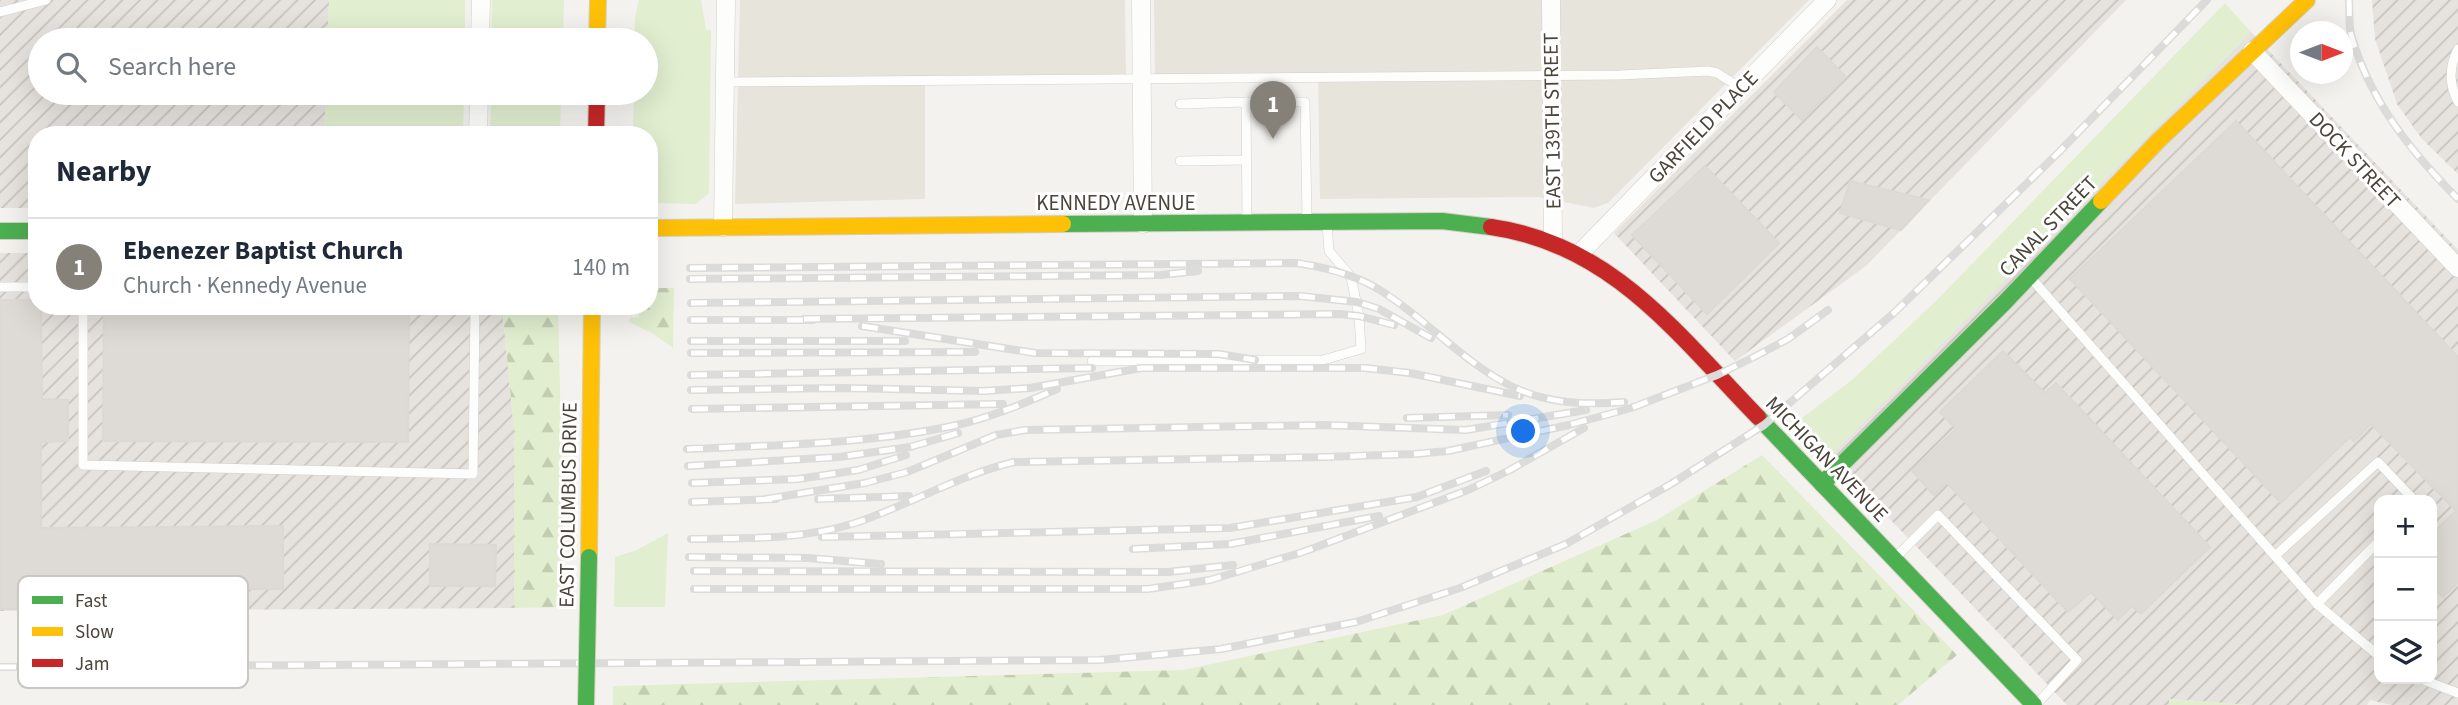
<!DOCTYPE html>
<meta charset="utf-8">
<style>
body{margin:0;font-family:"Source Sans 3",sans-serif;background:#f6f6f7;color:#1f2937}
.controls{position:absolute;right:21px;bottom:21px;display:grid;overflow:hidden;border-radius:14px;box-shadow:0 7px 28px #0002}
.controls button{width:63px;height:63px;display:grid;place-items:center;padding:0;border:0;border-bottom:2px solid #e0e1e3;background:#fff;color:#1f2937;font:35px sans-serif}
.compass{position:absolute;left:2290px;top:21px;width:63px;height:63px;border-radius:50%;background:#fff;box-shadow:0 7px 28px #0002;rotate:90deg}
.you{position:absolute;left:1524px;top:432px;width:24px;height:24px;margin:-18px;border:5px solid #fff;border-radius:50%;background:#1a73e8;box-shadow:0 0 0 10px #1a73e833}
.badge{display:grid;place-items:center;width:46px;height:46px;border-radius:50%;background:#868178;color:#fff;font-size:23px;font-weight:700}
.pin{position:absolute;translate:-50% -58px;filter:drop-shadow(0 2px 4px #0008)}
.pin::after{content:'';position:absolute;top:37px;width:24px;height:21px;background:inherit;clip-path:polygon(0 0,100% 0,50% 100%)}
.list{margin:0;padding:0;list-style:none}
h2{display:flex;justify-content:space-between;align-items:center;height:91px;margin:0;padding:0 28px;font-size:30px}
h2 small{font-size:23px;font-weight:400;color:#747a83}
.list li{display:grid;grid-template-columns:46px 1fr auto;gap:21px;align-items:center;box-sizing:border-box;height:98px;padding:0 28px;border-top:2px solid #e0e1e3}
.list b{display:block;font-size:26px;white-space:nowrap}
.list p{margin:0;font-size:23px;white-space:nowrap;color:#747a83}
.list em{font-size:23px;font-style:normal;color:#747a83}
.icon{flex:none;width:38px;height:38px;fill:none;stroke:currentColor;stroke-width:2;stroke-linecap:round;stroke-linejoin:round}
.map{position:relative;flex:none;width:2458px;height:705px;overflow:hidden}
.search{position:absolute;background:#fff;box-shadow:0 7px 28px #0002;left:28px;top:28px;width:630px;height:77px;display:flex;align-items:center;gap:18px;box-sizing:border-box;padding:0 24px;border-radius:38px;color:#747a83;font-size:26px}
.panel{position:absolute;background:#fff;box-shadow:0 7px 28px #0002;left:28px;top:126px;width:630px;height:189px;border-radius:28px}
.map>svg:first-child{display:block}
</style>
<div class="map">
<svg width="2458" height="705" viewBox="0 0 2458 705">
<defs>
<pattern id="industrial-furrows" width="10" height="10" patternUnits="userSpaceOnUse" patternTransform="scale(1.75)"><rect width="10" height="10" fill="#e6e2de"/><path d="M-1 1l2-2M0 10L10 0M9 11l2-2" fill="none" stroke="#c7c3bf"/></pattern>
<pattern id="forest-firs" width="22" height="20" patternUnits="userSpaceOnUse" patternTransform="scale(1.75)"><rect width="22" height="20" fill="#e1eecf"/><path d="M5 1l3.5 6h-7zM16 11l3.5 6h-7z" fill="#c3cdb2"/></pattern>
</defs>
<rect width="100%" height="100%" fill="#f4f2ee"/>
<!-- residential -->
<g fill="#e7e4dc">
<polygon points="740,0 1125,0 1126,79 925,81 925,199 735,204"/>
<polygon points="1154,0 1809,0 1608,203 1594,208 1538,197 1320,199 1318,78 1155,79"/>
</g>
<!-- industrial -->
<g fill="url(#industrial-furrows)" fill-rule="evenodd">
<polygon points="0,0 329,0 328,40 40,40 40,93 326,93 324,135 37,135 37,208 0,208"/>
<polygon points="1847,0 2126,0 1866,266 1735,361 1614,233"/>
<polygon points="2372,0 2458,0 2458,174 2422,139 2397,104 2375,39"/>
<path d="M2251 32 2458 250V705H2392L2370 700 2367 705H2250L2170 699 2169 705H2067L1830 456ZM2379 500H2432V679H2379Z"/>
<polygon points="0,253 37,253 37,306 502,306 514,430 514,608 0,611"/>
</g>
<!-- grass -->
<g fill="#e1eecf">
<polygon points="329,0 465,0 465,40 328,40"/>
<polygon points="492,0 564,0 563,40 491,40"/>
<polygon points="639,0 701,0 706,30 711,30 709,193 696,204 649,203 649,135 633,135 634,93 646,93 646,40 634,40 635,18"/>
<polygon points="2225,3 2251,32 1830,456 1794,424 1852,380 1936,301"/>
<polygon points="326,93 464,93 463,135 324,135"/>
<polygon points="491,93 561,93 560,135 490,135"/>
<polygon points="668,533 665,607 614,607 615,557 637,550"/>
<polygon points="2169,699 2250,705 2169,705"/>
</g>
<!-- forest -->
<g fill="url(#forest-firs)">
<polygon points="649,288 674,288 673,348 652,333 629,322 630,318 639,317 639,306 649,306"/>
<polygon points="502,306 558,306 564,557 562,607 514,608 514,430"/>
<polygon points="1762,455 1957,655 1898,705 613,705 613,686 1183,670 1443,615 1657,520"/>
</g>
<!-- building -->
<g fill="#dedbd6" stroke="#dcd9d4" stroke-width="2">
<polygon points="1817,47 1846,77 1802,120 1774,92"/>
<polygon points="2236,121 2458,357 2458,583 2443,597 2432,586 2432,534 2456,511 2371,424 2354,441 2350,437 2281,503 2070,279"/>
<polygon points="1705,166 1779,243 1707,314 1632,235"/>
<polygon points="1850,181 1929,200 1901,230 1840,213"/>
<polygon points="0,300 37,300 37,306 41,306 42,399 68,400 68,441 41,442 41,528 283,526 283,589 40,589 41,609 0,609"/>
<polygon points="104,306 409,306 408,442 103,441"/>
<polygon points="2003,351 2045,393 2056,383 2210,547 2141,614 2132,606 2118,620 2091,592 2068,612 1947,483 1934,495 1912,471 1956,429 1940,412"/>
<polygon points="430,544 496,545 495,586 430,586"/>
</g>
<g fill="none" stroke-linecap="round" stroke-linejoin="round">
<defs>
<g id="lane">
<polyline points="0,12 46,0"/>
<path d="M2458 49C2449 66 2449 85 2458 102"/>
<polyline points="725,82 1620,75 1708,71 1717,73 1741,88"/>
<polyline points="1246,102 1305,102 1307,221"/>
<polyline points="1180,104 1246,102 1247,221"/>
<polyline points="1180,161 1246,160"/>
<polyline points="2031,278 2317,604 2379,656"/>
<polyline points="0,287 37,287"/>
<polyline points="83,306 83,465 473,474 475,306"/>
<polyline points="1092,361 1323,360 1361,349 1359,316 1351,277 1329,251 1327,224"/>
<polyline points="2275,556 2378,462 2414,500"/>
<polyline points="1895,558 1938,515 2077,660 2036,705"/>
<polyline points="2317,604 2379,541"/>
<polyline points="2421,679 2458,693"/>
</g>
<g id="street">
<polyline points="1141,0 1143,224"/>
<polyline points="1551,0 1553,242"/>
<polyline points="480,40 481,0"/>
<polyline points="2252,51 2458,268"/>
<polyline points="478,135 479,93"/>
<polyline points="723,227 726,0"/>
<polyline points="1579,254 1827,0"/>
</g>
<g id="fast">
<polyline points="1063,224 1442,221 1491,227"/>
<polyline points="0,231 37,231"/>
<polyline points="1758,417 2034,705"/>
<polyline points="1822,484 2005,302 2101,201"/>
</g>
<g id="slow">
<polyline points="597,40 598,0"/>
<polyline points="2101,201 2158,141 2307,0"/>
<polyline points="649,228 1063,224"/>
<polyline points="589,557 592,306"/>
</g>
<g id="jam">
<polyline points="596,135 597,93"/>
<path d="M1491 227C1612 244 1678 335 1758 417"/>
</g>
</defs>
<!-- lane casing -->
<use href="#lane" stroke="#d2d0cb" stroke-width="10"/>
<!-- street casing -->
<use href="#street" stroke="#d2d0cb" stroke-width="19"/>
<!-- fast casing -->
<use href="#fast" stroke="#d3cfc5" stroke-width="18"/>
<!-- slow casing -->
<use href="#slow" stroke="#d3cfc5" stroke-width="18"/>
<!-- jam casing -->
<use href="#jam" stroke="#d3cfc5" stroke-width="18"/>
<!-- lane -->
<use href="#lane" stroke="#fdfdfc" stroke-width="9"/>
<!-- street -->
<use href="#street" stroke="#fdfdfc" stroke-width="18"/>
<!-- fast -->
<use href="#fast" stroke="#4caf50" stroke-width="16"/>
<!-- slow -->
<use href="#slow" stroke="#ffc107" stroke-width="16"/>
<!-- jam -->
<use href="#jam" stroke="#c62828" stroke-width="16"/>
<defs>
<g id="rail">
<path d="M2349 0C2350 12 2348 26 2352 38 2371 102 2412 153 2458 199"/>
<path d="M690 268 1296 263C1324 267 1359 276 1383 292 1428 321 1464 363 1513 387 1549 404 1586 405 1624 402"/>
<polyline points="690,279 1161,275 1198,271"/>
<polyline points="691,303 1300,296 1357,302 1379,309 1431,338"/>
<polyline points="804,319 1339,314 1359,316 1394,325"/>
<polyline points="691,320 813,320"/>
<polyline points="862,326 1035,353 1219,354 1255,360"/>
<polyline points="691,341 905,341"/>
<polyline points="691,353 975,352"/>
<polyline points="691,375 1092,368"/>
<polyline points="691,390 845,388 984,391 1030,388 1141,368 1365,368 1410,373 1520,396"/>
<polyline points="692,409 1003,404"/>
<polyline points="1407,418 1508,415"/>
<path d="M687 449C777 445 869 444 957 425 992 417 1025 403 1057 389"/>
<polyline points="688,466 839,457 910,447 958,433"/>
<polyline points="692,483 798,479 858,470 906,455"/>
<polyline points="766,499 865,483 907,472 996,435 1025,430 1324,425 1466,430 1586,410"/>
<polyline points="818,499 909,496"/>
<polyline points="692,502 776,499"/>
<polyline points="822,537 1230,528 1417,497 1486,471"/>
<path d="M691 539C746 538 802 540 855 523 909 505 959 475 1014 462L1325 457 1414 454 1448 451 1569 425 1631 408 1717 375 1752 358 1788 339 1828 310"/>
<polyline points="1133,549 1230,544 1379,516"/>
<polyline points="689,557 808,558 881,564"/>
<polyline points="694,571 1168,572 1233,565"/>
<polyline points="694,589 1148,589 1210,580 1303,552 1468,490 1508,471 1584,428"/>
<polyline points="0,667 1100,660 1221,649 1356,622 1460,588 1566,544 1671,484 1764,425 1895,312 2059,152 2207,0"/>
</g>
</defs>
<!-- rail casing -->
<use href="#rail" stroke="#dbdbda" stroke-width="8"/>
<!-- rail -->
<use href="#rail" stroke="#fff" stroke-width="5" stroke-dasharray="16" stroke-linecap="butt"/>
<defs>
<polyline id="fast-bridge" points="586,705 589,557"/>
</defs>
<!-- fast-bridge casing -->
<use href="#fast-bridge" stroke="#d6cebb" stroke-width="18" stroke-linecap="butt"/>
<!-- fast-bridge -->
<use href="#fast-bridge" stroke="#4caf50" stroke-width="16"/>
</g>
<g text-anchor="middle" stroke-width="6" stroke-linejoin="round" paint-order="stroke">
<!-- street labels -->
<g font-size="21" fill="#4b4439" stroke="#fff">
<text transform="translate(1552 121) rotate(-91)" y="7">EAST 139TH STREET</text>
<text transform="translate(1703 127) rotate(-46)" y="7">GARFIELD PLACE</text>
<text transform="translate(2355 160) rotate(47)" y="7">DOCK STREET</text>
<text x="1116" y="210">KENNEDY AVENUE</text>
<text transform="translate(2048 226) rotate(-46)" y="7">CANAL STREET</text>
<text transform="translate(1827 459) rotate(46)" y="7">MICHIGAN AVENUE</text>
<text transform="translate(568 505) rotate(-89)" y="7">EAST COLUMBUS DRIVE</text>
</g>
</g>
<!-- legend -->
<rect x="18" y="576" width="230" height="112" rx="10" fill="#fff" stroke="#c9c7c4" stroke-width="2"/>
<rect x="32" y="596" width="31" height="8" fill="#4caf50"/>
<rect x="32" y="627" width="31" height="9" fill="#ffc107"/>
<rect x="32" y="659" width="31" height="8" fill="#c62828"/>
<g font-size="19" fill="#4b4439">
<text x="75" y="607">Fast</text>
<text x="75" y="638">Slow</text>
<text x="75" y="670">Jam</text>
</g>
</svg>
<div class="controls">
<button>+</button>
<button>−</button>
<button><svg class="icon" aria-label="layers" viewBox="0 0 24 24"><path d="M12 4l9 5-9 5-9-5zM3 14l9 5 9-5"/></svg></button>
</div>
<svg class="compass" viewBox="-18 -18 36 36"><path d="M0-13l5 13h-10z" fill="#e53935"/><path d="M0 13l5-13h-10z" fill="#747a83"/></svg>
<div class="you"></div>
<div class="pin badge" style="left:1273px;top:139px">1</div>
<div class="search"><svg class="icon" aria-label="search" viewBox="0 0 24 24"><circle cx="10" cy="10" r="6"/><path d="M15 15l6 6"/></svg>Search here</div>
<section class="panel">
<h2>Nearby<small></small></h2>
<ul class="list">
<li><span class="badge">1</span><div><b>Ebenezer Baptist Church</b><p>Church · Kennedy Avenue</p></div><em>140 m</em></li>
</ul>
</section>
</div>
